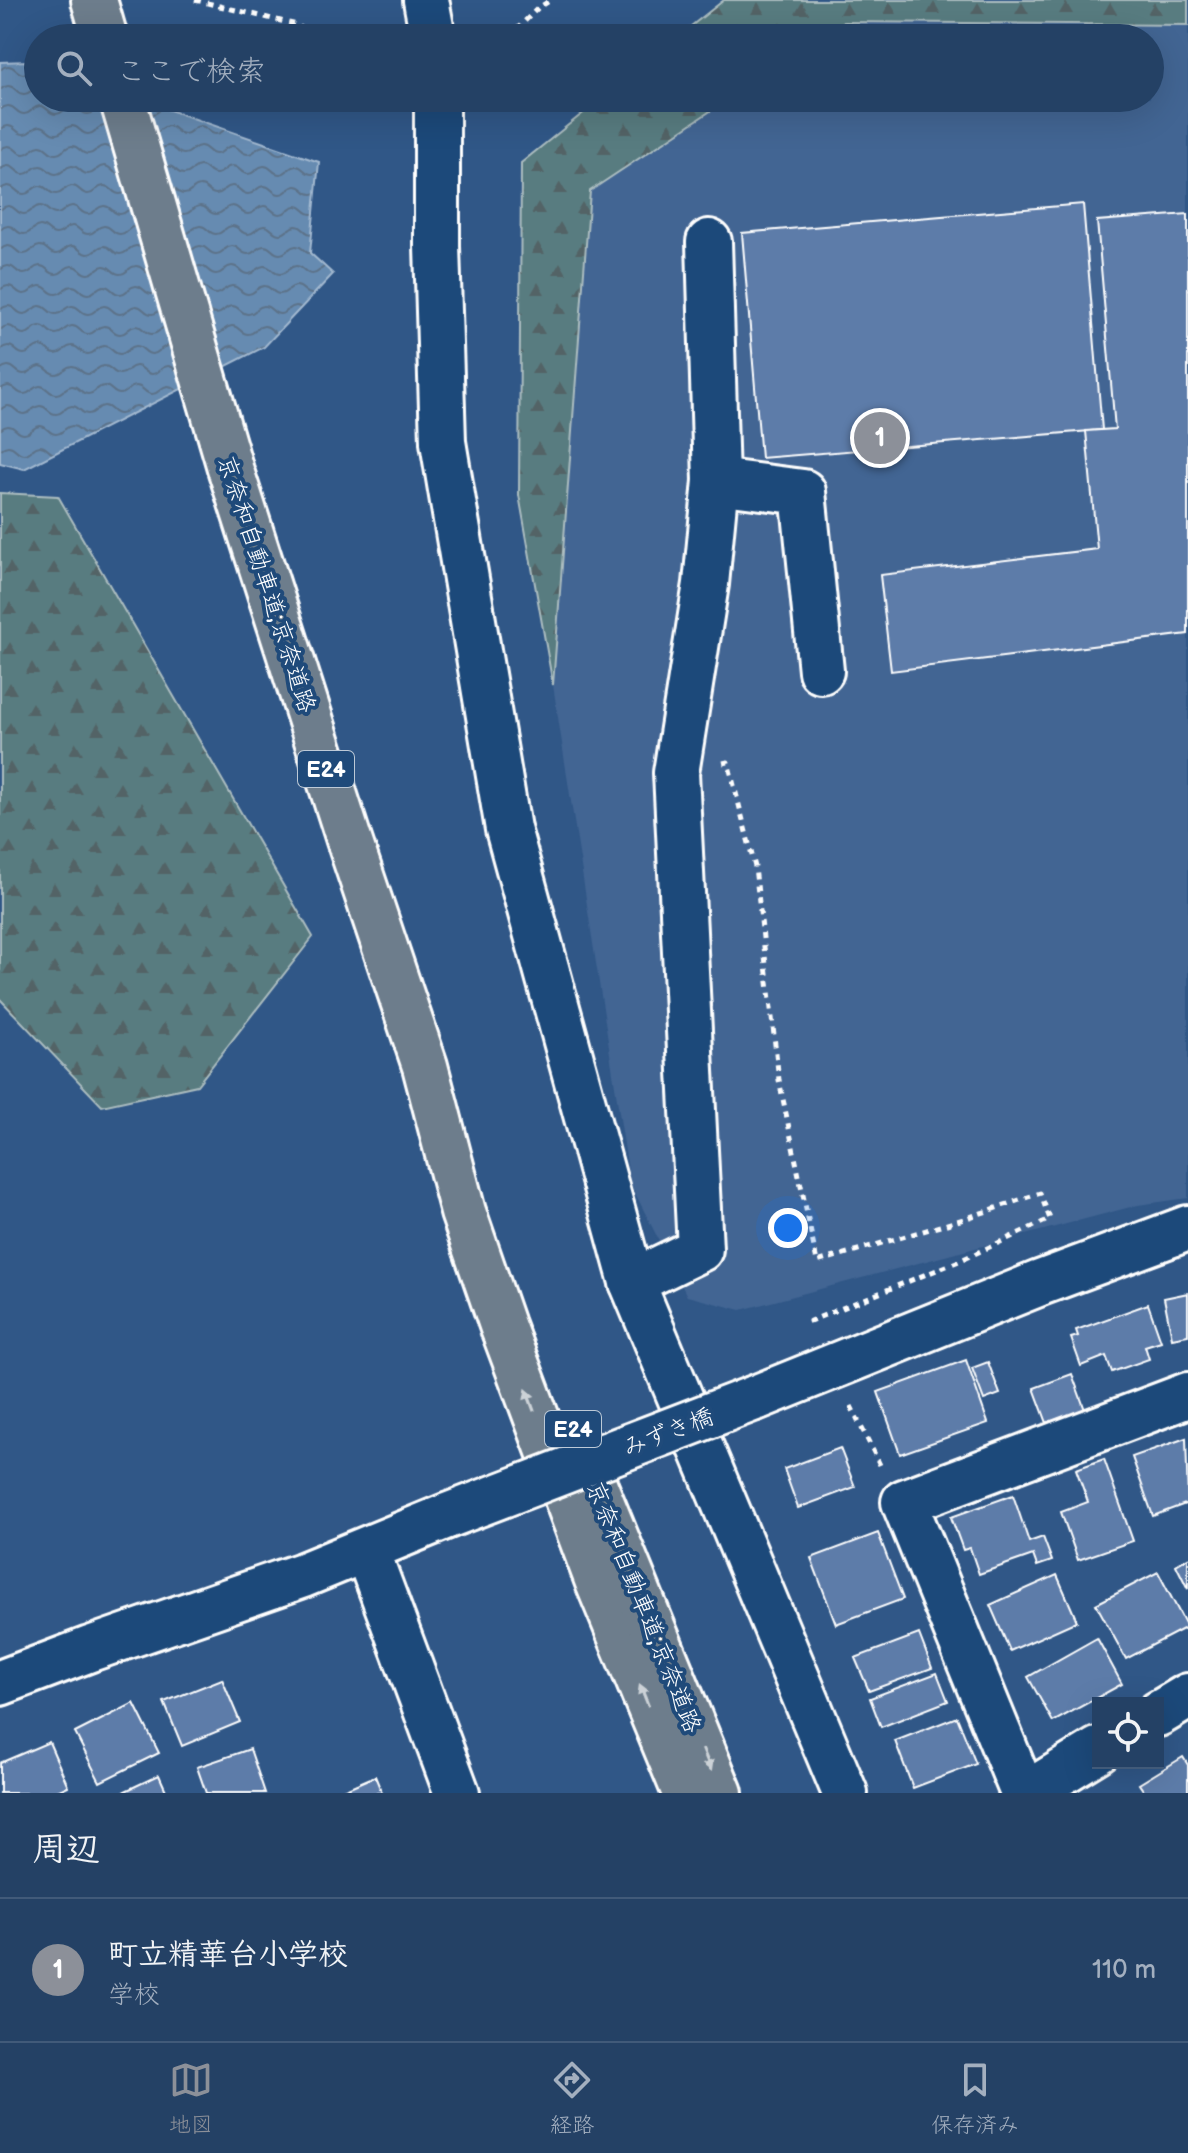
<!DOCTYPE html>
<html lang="ja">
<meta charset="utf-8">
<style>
body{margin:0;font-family:"Balsamiq Sans","Klee One",sans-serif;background:#2c486b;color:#f1f3f6}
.controls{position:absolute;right:24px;bottom:24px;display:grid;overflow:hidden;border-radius:0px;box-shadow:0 8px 32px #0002}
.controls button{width:72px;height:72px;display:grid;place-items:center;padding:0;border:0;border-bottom:2px solid #415a79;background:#244165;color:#f1f3f6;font:40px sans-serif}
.you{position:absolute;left:788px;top:1228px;width:28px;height:28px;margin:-20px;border:6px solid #fff;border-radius:50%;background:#1a73e8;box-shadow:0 0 0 12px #1a73e833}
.badge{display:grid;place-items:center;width:52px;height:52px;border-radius:50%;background:#8c9099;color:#fff;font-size:26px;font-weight:700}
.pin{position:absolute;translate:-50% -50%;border:4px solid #fff;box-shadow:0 2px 8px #0006}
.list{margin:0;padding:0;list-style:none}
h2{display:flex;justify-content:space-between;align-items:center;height:104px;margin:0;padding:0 32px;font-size:34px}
h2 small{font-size:26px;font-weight:400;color:#a3afbf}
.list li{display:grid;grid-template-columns:52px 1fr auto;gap:24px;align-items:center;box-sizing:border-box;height:144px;padding:0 32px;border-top:2px solid #415a79}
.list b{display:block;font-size:30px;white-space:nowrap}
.list p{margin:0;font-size:26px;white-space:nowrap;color:#a3afbf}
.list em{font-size:26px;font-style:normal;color:#a3afbf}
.icon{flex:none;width:44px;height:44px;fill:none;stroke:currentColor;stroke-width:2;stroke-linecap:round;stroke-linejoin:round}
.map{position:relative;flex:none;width:1188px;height:1793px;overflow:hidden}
.search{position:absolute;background:#244165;box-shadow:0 8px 32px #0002;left:24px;right:24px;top:24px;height:88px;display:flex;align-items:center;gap:20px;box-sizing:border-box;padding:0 28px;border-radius:44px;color:#a3afbf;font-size:30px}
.sheet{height:248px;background:#244165}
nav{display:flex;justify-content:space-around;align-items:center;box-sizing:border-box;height:112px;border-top:2px solid #415a79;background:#244165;font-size:22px;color:#a3afbf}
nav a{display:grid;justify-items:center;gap:4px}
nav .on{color:#8c9099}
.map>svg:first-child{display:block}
</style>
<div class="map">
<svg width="1188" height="1793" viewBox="0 0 1188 1793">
<defs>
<pattern id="forest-firs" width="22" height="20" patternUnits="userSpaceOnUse" patternTransform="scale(2)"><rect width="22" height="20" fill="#587b80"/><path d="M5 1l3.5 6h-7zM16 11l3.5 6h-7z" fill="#526466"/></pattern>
<pattern id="water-waves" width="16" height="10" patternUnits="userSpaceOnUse" patternTransform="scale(2)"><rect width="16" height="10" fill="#668bb1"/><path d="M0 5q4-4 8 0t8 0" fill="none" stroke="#5c7289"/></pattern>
</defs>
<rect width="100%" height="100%" fill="#305787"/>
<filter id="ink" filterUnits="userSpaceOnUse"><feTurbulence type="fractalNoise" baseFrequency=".0125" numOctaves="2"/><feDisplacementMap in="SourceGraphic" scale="16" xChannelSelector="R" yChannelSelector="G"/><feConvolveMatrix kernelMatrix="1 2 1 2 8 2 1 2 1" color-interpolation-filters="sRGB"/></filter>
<g filter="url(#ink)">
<!-- built -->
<polygon fill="#426593" points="844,22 1188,25 1188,1198 1138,1205 741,1310 687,1296 630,1183 553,685 590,191 730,98 1150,98 1150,38 820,38"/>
<!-- forest -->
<g fill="url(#forest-firs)" stroke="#acbdc0" stroke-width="2">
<polygon points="724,0 1188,0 1188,25 844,22 820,38 676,38"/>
<polygon points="602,98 730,98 590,191 553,685 519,495 521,163"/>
<polygon points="0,493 58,496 313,937 197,1085 102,1106 0,999"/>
</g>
<!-- water -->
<polygon fill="url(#water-waves)" stroke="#a3b9d0" stroke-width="2" points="30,61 38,64 38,98 135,98 319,162 310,253 333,274 264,347 24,469 0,463 0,62"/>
<!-- building -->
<g fill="#5d7ba9" stroke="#fff" stroke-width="2">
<polygon points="1083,204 1102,430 761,458 742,233"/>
<polygon points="1188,214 1188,634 891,671 880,575 1097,549 1086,431 1115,429 1097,221"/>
<polygon points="1188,1293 1188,1335 1172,1338 1164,1298"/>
<polygon points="1148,1304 1161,1341 1145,1346 1149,1359 1112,1372 1106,1356 1081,1366 1071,1338 1078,1336 1076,1330"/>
<polygon points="966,1360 988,1423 900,1454 878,1392"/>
<polygon points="988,1362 1000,1394 984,1400 972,1368"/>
<polygon points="1072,1374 1085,1410 1047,1423 1034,1388"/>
<polygon points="1186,1438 1188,1503 1153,1516 1132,1457"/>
<polygon points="840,1448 855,1487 798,1508 784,1469"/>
<polygon points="1104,1459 1133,1541 1078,1560 1061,1512 1088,1502 1076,1469"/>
<polygon points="1013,1495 1029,1542 1043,1537 1052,1561 1037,1566 1033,1555 979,1574 970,1548 963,1550 951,1517"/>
<polygon points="878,1533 903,1599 836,1624 811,1558"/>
<polygon points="1188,1558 1188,1589 1176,1565"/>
<polygon points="1158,1572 1187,1627 1126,1659 1096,1604"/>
<polygon points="1057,1575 1077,1621 1010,1651 990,1605"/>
<polygon points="919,1634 932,1668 869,1691 855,1658"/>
<polygon points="1097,1638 1122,1684 1053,1722 1028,1677"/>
<polygon points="937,1673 948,1701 881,1727 870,1698"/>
<polygon points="222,1679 240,1722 182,1746 164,1702"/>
<polygon points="134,1703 159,1753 100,1782 75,1733"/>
<polygon points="957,1717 976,1764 913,1788 895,1741"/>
<polygon points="49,1742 68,1786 53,1793 0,1793 0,1763"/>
<polygon points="250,1749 265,1793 206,1793 197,1767"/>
<polygon points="1183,1757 1188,1765 1188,1793 1145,1793 1139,1784"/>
<polygon points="159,1775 167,1793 121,1793"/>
<polygon points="375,1776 382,1793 336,1793"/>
</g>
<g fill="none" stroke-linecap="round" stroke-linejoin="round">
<defs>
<g id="minor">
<polyline points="426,0 433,38"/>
<polyline points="437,98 437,246 443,442 508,829 632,1282 845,1793"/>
<polyline points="709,242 716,481"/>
<polyline points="632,1282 700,1249 676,773 706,584 716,481 803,492 821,671"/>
<polyline points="755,1398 1040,1283 1188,1228"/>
<polyline points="367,1551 457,1793"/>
<polyline points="0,1683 90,1649 303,1575 447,1516"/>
<polyline points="1158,1714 1188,1696"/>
<polyline points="1023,1793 904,1502 1188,1395"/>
<polyline points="1028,1793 1098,1750"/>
</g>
<g id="highway">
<polyline points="94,0 105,38"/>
<polyline points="122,98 231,471 349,840 425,1066 463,1212 502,1325 598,1582 685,1793"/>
<polyline points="583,1457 720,1793"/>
</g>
</defs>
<!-- minor casing -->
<use href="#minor" stroke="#fff" stroke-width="50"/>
<!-- highway casing -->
<use href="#highway" stroke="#fff" stroke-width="50"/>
<!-- path -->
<g stroke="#fff" stroke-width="5" stroke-dasharray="6 6" stroke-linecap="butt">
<polyline points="195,0 297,25 316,38"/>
<polyline points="508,38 538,8 551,0"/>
<polyline points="723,763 728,762 755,867 779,1080 817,1262 964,1219 1040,1193 1050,1219 959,1261 810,1321 812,1326"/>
<polyline points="851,1406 880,1465"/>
</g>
<!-- minor -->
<use href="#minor" stroke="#1f4a7a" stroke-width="44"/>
<!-- highway -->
<use href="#highway" stroke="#6d7d8c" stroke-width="44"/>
<defs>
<polyline id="minor-bridge" points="447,1516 755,1398"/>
</defs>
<!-- minor-bridge casing -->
<use href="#minor-bridge" stroke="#fff" stroke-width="50" stroke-linecap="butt"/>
<!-- minor-bridge -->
<use href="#minor-bridge" stroke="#1f4a7a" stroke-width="44"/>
</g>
<!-- one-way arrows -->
<defs><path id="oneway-solid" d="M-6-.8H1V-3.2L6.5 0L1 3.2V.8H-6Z" transform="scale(2)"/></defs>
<g fill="#ccd2d7">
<use href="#oneway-solid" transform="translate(530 1400) rotate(-110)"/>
<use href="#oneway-solid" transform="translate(644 1695) rotate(-112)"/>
<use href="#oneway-solid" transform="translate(707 1760) rotate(68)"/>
</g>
</g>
<g text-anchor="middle" stroke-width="8" stroke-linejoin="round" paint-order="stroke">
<!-- shield labels -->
<g fill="#1f4a7a" stroke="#bcc9d7" stroke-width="2">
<rect x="298" y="751" width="56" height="36" rx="6"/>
<rect x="545" y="1411" width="56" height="36" rx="6"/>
</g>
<g font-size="22" font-weight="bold" fill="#fff">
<text x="326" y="777">E24</text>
<text x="573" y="1437">E24</text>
</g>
<!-- street labels -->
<g font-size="24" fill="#fff" stroke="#1f4a7a">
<text transform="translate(267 584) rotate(72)" y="8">京奈和自動車道;京奈道路</text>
<text transform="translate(668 1432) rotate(-21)" y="8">みずき橋</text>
<text transform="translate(644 1607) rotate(68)" y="8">京奈和自動車道;京奈道路</text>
</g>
</g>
</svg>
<div class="controls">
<button><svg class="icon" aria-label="locate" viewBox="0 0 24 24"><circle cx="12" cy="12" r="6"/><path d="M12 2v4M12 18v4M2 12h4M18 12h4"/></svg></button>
</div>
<div class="you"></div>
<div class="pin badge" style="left:880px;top:438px">1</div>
<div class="search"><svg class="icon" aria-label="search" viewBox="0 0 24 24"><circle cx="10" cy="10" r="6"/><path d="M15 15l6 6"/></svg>ここで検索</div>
</div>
<section class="sheet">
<h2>周辺<small></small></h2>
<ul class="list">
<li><span class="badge">1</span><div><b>町立精華台小学校</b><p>学校</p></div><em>110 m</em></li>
</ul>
</section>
<nav>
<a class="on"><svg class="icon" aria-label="map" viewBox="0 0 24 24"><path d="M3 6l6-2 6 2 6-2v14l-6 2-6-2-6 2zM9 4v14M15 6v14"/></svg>地図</a>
<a><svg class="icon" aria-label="directions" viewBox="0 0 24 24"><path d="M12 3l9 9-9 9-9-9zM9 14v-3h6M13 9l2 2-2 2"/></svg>経路</a>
<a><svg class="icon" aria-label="saved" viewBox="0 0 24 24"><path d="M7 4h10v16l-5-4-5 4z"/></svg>保存済み</a>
</nav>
